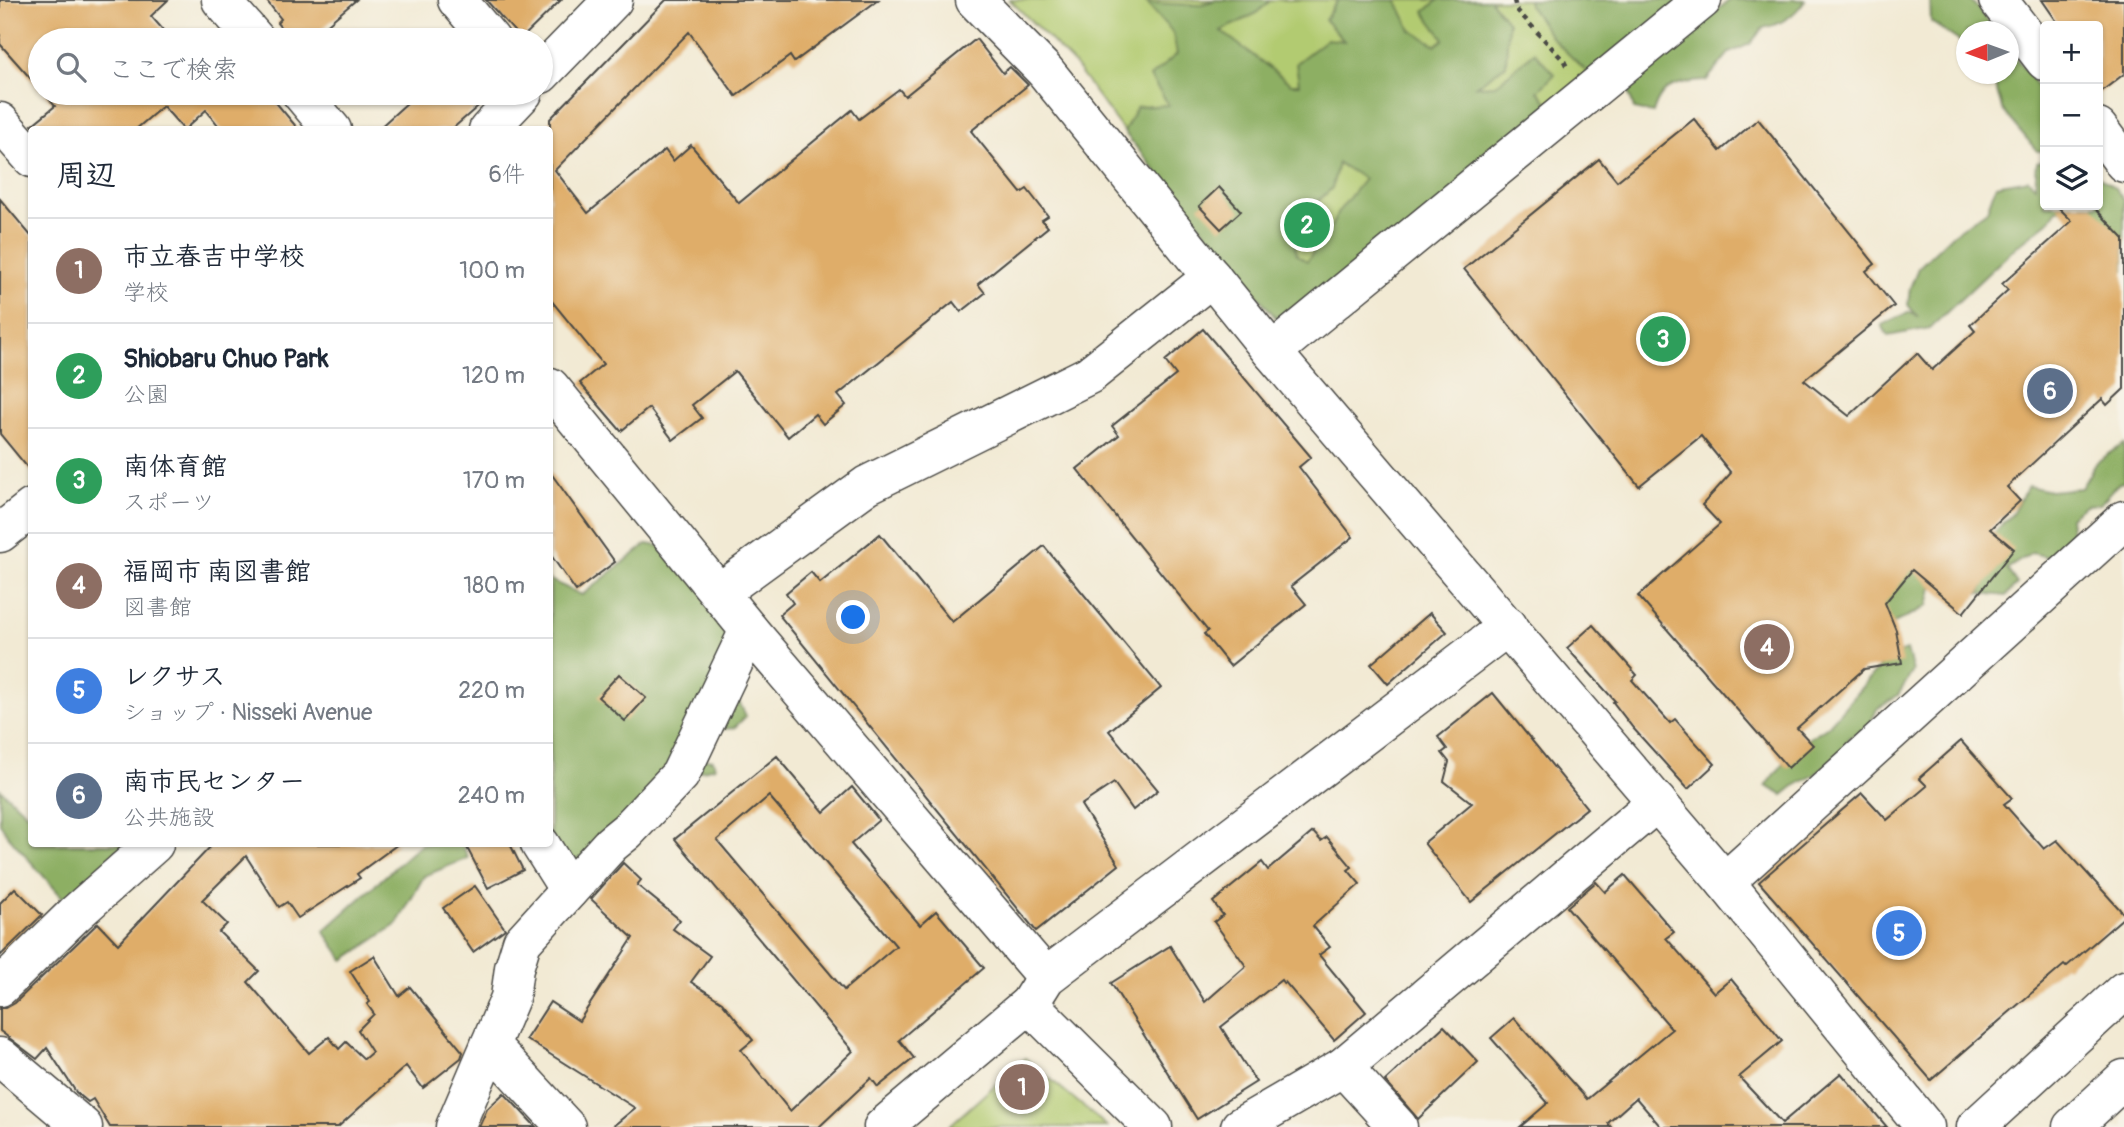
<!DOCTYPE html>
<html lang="ja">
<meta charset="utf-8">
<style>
body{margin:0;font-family:Pangolin,"Klee One",sans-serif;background:#f2f2f3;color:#1f2937}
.controls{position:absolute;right:21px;top:21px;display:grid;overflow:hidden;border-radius:7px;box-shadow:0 2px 5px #0004}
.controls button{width:63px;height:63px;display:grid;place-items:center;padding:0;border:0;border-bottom:2px solid #e0e1e3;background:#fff;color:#1f2937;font:35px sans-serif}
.compass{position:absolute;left:1956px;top:21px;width:63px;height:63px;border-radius:50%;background:#fff;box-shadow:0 2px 5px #0004;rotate:269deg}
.you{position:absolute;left:854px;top:618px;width:24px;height:24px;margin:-18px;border:5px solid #fff;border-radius:50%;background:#1a73e8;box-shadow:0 0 0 10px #1a73e833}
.badge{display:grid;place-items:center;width:46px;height:46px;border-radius:50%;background:#1f6fb2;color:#fff;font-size:23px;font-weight:700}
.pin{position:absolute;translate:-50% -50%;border:4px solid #fff;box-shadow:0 2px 7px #0006}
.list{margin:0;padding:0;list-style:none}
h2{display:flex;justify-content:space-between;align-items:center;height:91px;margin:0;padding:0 28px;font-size:30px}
h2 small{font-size:23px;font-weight:400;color:#747a83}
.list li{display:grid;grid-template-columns:46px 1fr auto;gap:21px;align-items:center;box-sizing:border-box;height:105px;padding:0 28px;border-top:2px solid #e0e1e3}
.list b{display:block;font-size:26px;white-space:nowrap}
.list p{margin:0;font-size:23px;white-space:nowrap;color:#747a83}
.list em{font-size:23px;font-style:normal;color:#747a83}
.icon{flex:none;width:38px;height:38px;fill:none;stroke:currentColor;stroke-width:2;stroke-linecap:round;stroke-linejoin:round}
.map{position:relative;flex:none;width:2124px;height:1127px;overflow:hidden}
.search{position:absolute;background:#fff;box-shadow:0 2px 5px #0004;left:28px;top:28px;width:525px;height:77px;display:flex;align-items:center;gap:18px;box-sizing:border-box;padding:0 24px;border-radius:38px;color:#747a83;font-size:26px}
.panel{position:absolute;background:#fff;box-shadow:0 2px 5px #0004;left:28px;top:126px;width:525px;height:721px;border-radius:7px}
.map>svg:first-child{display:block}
</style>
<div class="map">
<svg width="2124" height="1127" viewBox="0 0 2124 1127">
<rect width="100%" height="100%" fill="#f7f3e8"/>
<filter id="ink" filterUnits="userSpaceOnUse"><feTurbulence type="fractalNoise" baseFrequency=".0143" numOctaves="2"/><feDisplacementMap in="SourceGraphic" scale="14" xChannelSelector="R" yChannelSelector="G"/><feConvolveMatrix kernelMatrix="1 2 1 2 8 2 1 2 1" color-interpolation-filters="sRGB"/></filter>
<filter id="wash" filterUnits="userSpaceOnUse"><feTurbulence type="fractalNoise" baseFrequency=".00686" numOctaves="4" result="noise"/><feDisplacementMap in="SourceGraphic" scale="28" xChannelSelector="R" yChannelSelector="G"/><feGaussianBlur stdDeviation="1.57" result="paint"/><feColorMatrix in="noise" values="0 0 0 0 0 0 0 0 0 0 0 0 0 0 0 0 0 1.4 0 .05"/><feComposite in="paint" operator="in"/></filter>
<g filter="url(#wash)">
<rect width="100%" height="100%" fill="#f2ead4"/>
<!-- green -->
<g fill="#b2cb71" stroke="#6e7b4e" stroke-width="2">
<polygon points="1010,0 1685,0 1276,318 1124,132 1073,63"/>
<polygon points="1025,1058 1108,1127 1109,1127 948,1127"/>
</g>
<!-- forest -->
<g fill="#8daf63" stroke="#5c6d47" stroke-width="2" fill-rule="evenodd">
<path d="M1216 0H1271L1257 13 1221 31 1291 84H1299L1296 63 1327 39 1344 41 1325 20 1338 0H1396L1411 30 1436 45 1444 39 1424 12 1438 0H1490L1508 22 1506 65 1476 86 1496 85 1534 52 1555 74 1538 91 1555 111 1298 321 1276 318 1124 132 1137 107 1169 105 1150 77 1177 54 1173 33 1147 3 1199 5ZM1338 163 1364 179 1338 212 1331 227 1307 261 1297 255 1292 226 1332 188Z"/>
<polygon points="1528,0 1681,0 1592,77 1552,38 1529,5"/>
<path d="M1730 0H1805C1795 15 1780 25 1763 28L1750 44 1729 53 1706 81C1678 82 1661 84 1653 113L1634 109 1627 86 1628 80Z"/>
<polygon points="1930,0 1971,0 1995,31 1966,32 1966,50 1962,43 1931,22"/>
<polygon points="2009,49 2045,97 2045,151 2037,151 2002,109 1996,87 1983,74 2008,74"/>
<polygon points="2045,161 2045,205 2098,205 2098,176 2114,187 2124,200 2124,269 2077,210 2057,210 2048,222 2018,245 1930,328 1888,336 1882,325 1910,312 1918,317 1908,305 1910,288 1918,268 1953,234 1987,210 1996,185 2028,179 2035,186 2037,162"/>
<polygon points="2124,444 2124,482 2119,483 2100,504 2085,505 2070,517 2072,537 2052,558 2032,553 2007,569 2017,584 2006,596 1980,593 1991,571 1988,539 2012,514 2028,486 2050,491 2081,488 2097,462"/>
<polygon points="1903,541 1934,579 1928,606 1882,629 1871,557"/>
<polygon points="647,544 671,548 732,616 734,691 746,716 734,728 714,730 696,757 713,760 715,767 694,772 563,881 550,844 550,637 553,633 550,630 550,580 582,595"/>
<polygon points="1907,650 1913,671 1898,695 1877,709 1869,726 1848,738 1844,749 1816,774 1793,787 1783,795 1766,786 1797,746 1828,726 1889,656"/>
<polygon points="0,789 31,817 32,844 131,844 123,850 116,850 107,886 70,906 8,836 0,823"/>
<polygon points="421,844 462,844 468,858 424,876 397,924 344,960 324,931"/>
</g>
<g id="blocks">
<!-- building -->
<g fill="#dfad69" fill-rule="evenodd">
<polygon points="0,0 168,0 151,16 172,40 40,40 40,89 0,44"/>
<polygon points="266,0 356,0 309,40 291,40 277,23 281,19"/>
<polygon points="486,0 561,0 521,39"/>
<polygon points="666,0 878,0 794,62 790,56 736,96 689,32 555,170 588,213 665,150 673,161 691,145 739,203 852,110 859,119 899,89 905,96 976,39 1003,73 1010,67 1028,85 971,131 1021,193 1027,189 1048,216 1042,220 1048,227 978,284 985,293 961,312 953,302 838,395 846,405 823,424 815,414 788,437 735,371 692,405 702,418 673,440 649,408 621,431 580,383 603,364 550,299 550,119"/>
<polygon points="2042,0 2124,0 2124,74 2098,94 2098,26 2060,26"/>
<polygon points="44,93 268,93 299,130 222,130 206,110 184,130 163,106 135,130 36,130 32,125 55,106"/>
<polygon points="418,93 493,93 451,130 377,130"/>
<polygon points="1694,119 1720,151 1758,119 1875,264 1866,271 1894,306 1804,380 1849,416 1917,353 1932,370 1975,331 1970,325 2008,290 2002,284 2072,221 2056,205 2092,205 2124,239 2124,389 2107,405 2102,399 2007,487 2020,501 1990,529 2014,549 1963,613 1912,570 1885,603 1896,630 1902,663 1864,669 1797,728 1813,745 1788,768 1638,596 1720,524 1702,505 1731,473 1701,436 1639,486 1464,269 1599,159 1617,181"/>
<polygon points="1219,187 1241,211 1221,229 1199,206"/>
<polygon points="0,199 32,237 32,473 0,434"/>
<polygon points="1203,329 1311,457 1299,467 1353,537 1291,586 1306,604 1230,666 1204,634 1208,631 1077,469 1119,435 1112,426 1176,375 1165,361"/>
<polygon points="550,472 615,562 576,591 550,554"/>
<polygon points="880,534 952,622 1044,546 1161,688 1109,731 1158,790 1133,810 1114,783 1081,805 1119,865 1036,931 779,615 793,603 786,593 811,572 820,583"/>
<polygon points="1430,613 1447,632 1388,684 1371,664"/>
<polygon points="1593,625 1637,675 1632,680 1670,723 1675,719 1715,764 1688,789 1633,728 1613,702 1615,701 1567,648"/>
<polygon points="619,674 646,698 625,721 598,697"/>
<polygon points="1493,693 1587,808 1471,902 1424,843 1472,803 1444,781 1449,762 1442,753 1447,749 1438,737"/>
<polygon points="1961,741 2012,798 2004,804 2044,849 2057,840 2124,914 2124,917 2066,967 2064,965 1931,1080 1759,882 1862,793 1887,820 1927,786 1919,778"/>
<path d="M777 756 824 812 852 787 879 820 851 844 920 925 936 911 984 968 899 1040 914 1058 878 1087 871 1078 819 1127H612L635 1108 526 1039 550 1002 579 1021 633 938 591 899 623 863 641 880 637 885 680 920 673 929 710 956 691 982 722 1002 753 1040 741 1050 790 1111 853 1051 675 839ZM769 796 896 946 844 990 717 840Z"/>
<polygon points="1313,832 1321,841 1327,837 1352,867 1348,870 1360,884 1313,926 1330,947 1319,955 1366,1012 1334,1040 1285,982 1284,984 1281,980 1221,1027 1256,1082 1197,1119 1111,983 1170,946 1205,1002 1246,966 1214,922 1223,915 1213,902 1262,862 1268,870"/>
<polygon points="213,844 398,844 357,874 360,878 298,918 287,902 279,907 246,856 202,900 227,924 219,932 259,971 248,982 309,1053 329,1037 339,1049 346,1042 364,1059 372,1052 358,1030 374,1014 367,1004 370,1002 350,971 374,956 399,996 410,987 463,1052 461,1058 423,1088 406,1066 338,1127 110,1127 93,1099 88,1102 76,1092 47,1048 37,1059 0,1031 0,1008 6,1008 15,1003 98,923 118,944"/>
<polygon points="465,844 510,844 523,870 488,888"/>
<polygon points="1625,875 1674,932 1666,938 1714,993 1731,979 1782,1041 1739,1077 1782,1123 1841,1073 1887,1127 1661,1127 1636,1098 1608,1123 1611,1127 1520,1127 1548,1103 1491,1038 1514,1018 1587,1099 1672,1029 1567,907 1596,882 1605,892"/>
<polygon points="475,886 505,929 473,952 443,908"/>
<polygon points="15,888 42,915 0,956 0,903"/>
<polygon points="1444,1026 1478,1062 1418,1119 1385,1081"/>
<polygon points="504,1093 536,1127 479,1127 487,1109"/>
</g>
</g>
</g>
<g filter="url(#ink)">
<use href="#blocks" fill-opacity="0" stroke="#494844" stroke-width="2"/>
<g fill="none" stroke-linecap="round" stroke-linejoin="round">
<defs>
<g id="minor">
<polyline points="221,0 256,40"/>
<polyline points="457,0 491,40"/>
<polyline points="975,0 1045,71 1272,352 1725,882 1925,1127"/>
<polyline points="1998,0 2045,61"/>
<polyline points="541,74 613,0"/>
<polyline points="301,93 332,130"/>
<polyline points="0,122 32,158"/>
<polyline points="2098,128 2124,163"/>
<polyline points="488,130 523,93"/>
<polyline points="1272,352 1702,0"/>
<polyline points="550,387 749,630 1046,977"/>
<polyline points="0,533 32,508"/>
<polyline points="720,592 867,485 1089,375 1212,277"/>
<polyline points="540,844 569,890"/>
<polyline points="1725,882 2124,520"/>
<polyline points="0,987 75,914 154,844"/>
<polyline points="1029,1004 1153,1127"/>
<polyline points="0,1057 83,1127"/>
<polyline points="1343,1067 1657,802"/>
<polyline points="455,1127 490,1045"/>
<polyline points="566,1127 490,1045 510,998 514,968 522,942 611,844 627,831 680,775 749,630"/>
<polyline points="883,1127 1029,1004 1046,977 1508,626"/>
<polyline points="1240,1127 1343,1067 1398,1127"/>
</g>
<g id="highway">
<polyline points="1976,1127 2124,991"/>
<polyline points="2072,1127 2124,1079"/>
</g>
</defs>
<!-- minor casing -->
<use href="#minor" stroke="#494844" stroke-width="41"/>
<!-- highway casing -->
<use href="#highway" stroke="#494844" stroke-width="41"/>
<!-- path -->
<polyline stroke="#494844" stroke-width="4.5" stroke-dasharray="5 5" stroke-linecap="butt" points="1514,0 1516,9 1564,61 1567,67"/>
<!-- minor -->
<use href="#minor" stroke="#fff" stroke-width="38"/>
<!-- highway -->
<use href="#highway" stroke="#fff" stroke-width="38"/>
</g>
</g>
</svg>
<div class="controls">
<button>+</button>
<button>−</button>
<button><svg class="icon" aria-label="layers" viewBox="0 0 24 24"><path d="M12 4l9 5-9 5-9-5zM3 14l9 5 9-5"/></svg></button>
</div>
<svg class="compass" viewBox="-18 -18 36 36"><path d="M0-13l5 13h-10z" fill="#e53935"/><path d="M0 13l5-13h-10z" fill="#747a83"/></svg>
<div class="you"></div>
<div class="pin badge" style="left:1022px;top:1087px;background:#8d6e63">1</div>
<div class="pin badge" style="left:1307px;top:225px;background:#2e9e5b">2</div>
<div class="pin badge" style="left:1663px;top:339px;background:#2e9e5b">3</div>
<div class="pin badge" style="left:1767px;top:647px;background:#8d6e63">4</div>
<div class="pin badge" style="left:1899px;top:933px;background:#3f7fe0">5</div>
<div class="pin badge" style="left:2050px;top:391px;background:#5c6f8a">6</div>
<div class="search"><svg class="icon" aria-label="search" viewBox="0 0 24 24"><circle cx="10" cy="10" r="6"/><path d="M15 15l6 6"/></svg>ここで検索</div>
<section class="panel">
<h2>周辺<small>6件</small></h2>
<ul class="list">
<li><span class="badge" style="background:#8d6e63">1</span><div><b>市立春吉中学校</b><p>学校</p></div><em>100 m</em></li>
<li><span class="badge" style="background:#2e9e5b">2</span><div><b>Shiobaru Chuo Park</b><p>公園</p></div><em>120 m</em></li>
<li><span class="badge" style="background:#2e9e5b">3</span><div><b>南体育館</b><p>スポーツ</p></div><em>170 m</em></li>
<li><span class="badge" style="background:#8d6e63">4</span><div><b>福岡市 南図書館</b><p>図書館</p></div><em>180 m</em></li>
<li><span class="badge" style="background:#3f7fe0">5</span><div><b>レクサス</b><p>ショップ · Nisseki Avenue</p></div><em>220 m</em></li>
<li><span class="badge" style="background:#5c6f8a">6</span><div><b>南市民センター</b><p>公共施設</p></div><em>240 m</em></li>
</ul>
</section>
</div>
